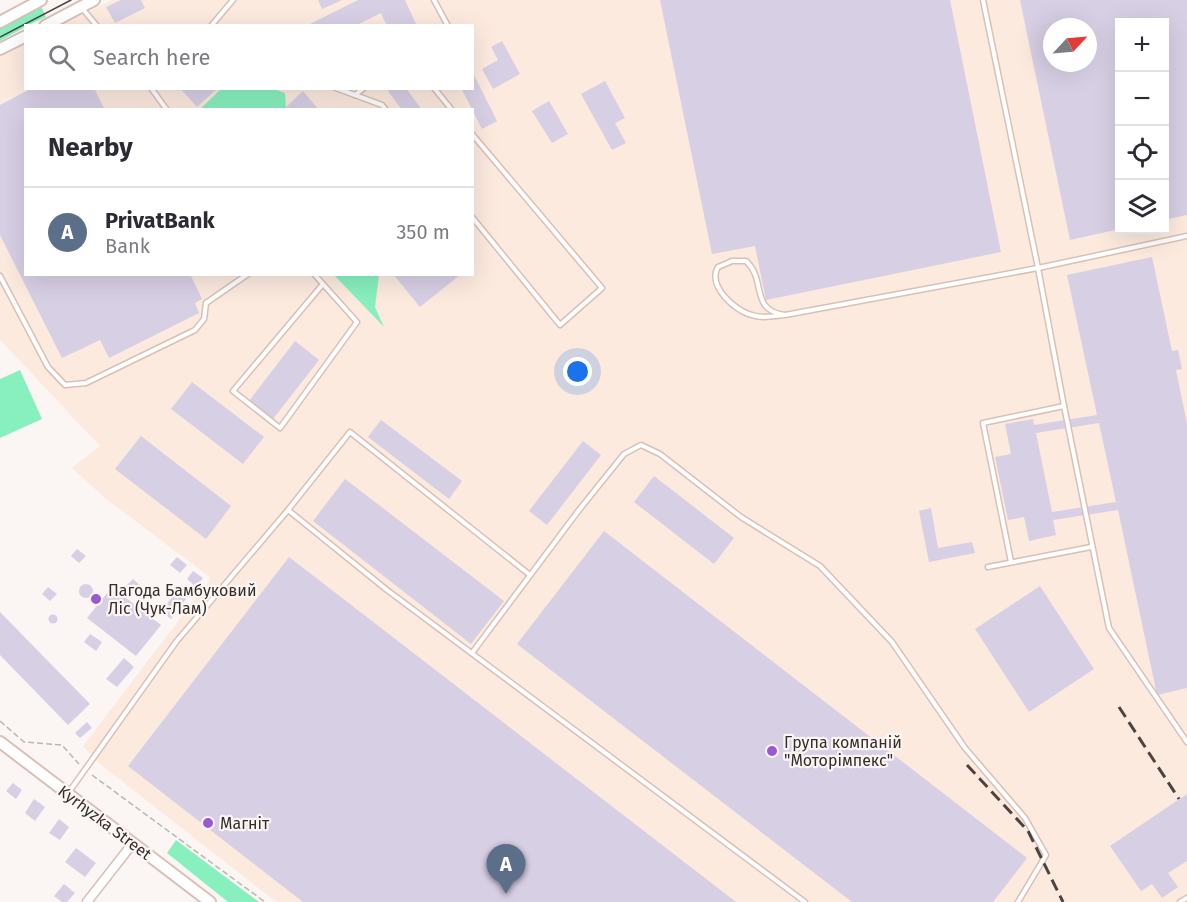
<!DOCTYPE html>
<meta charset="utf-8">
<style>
body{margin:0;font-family:"Fira Sans",sans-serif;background:#f7f7f7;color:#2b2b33}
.controls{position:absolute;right:18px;top:18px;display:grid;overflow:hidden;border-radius:0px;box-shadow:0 6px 24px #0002}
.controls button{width:54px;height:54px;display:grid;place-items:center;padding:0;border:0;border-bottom:2px solid #e1e1e2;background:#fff;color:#2b2b33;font:30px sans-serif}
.compass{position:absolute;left:1043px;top:18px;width:54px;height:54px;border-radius:50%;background:#fff;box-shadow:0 6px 24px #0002;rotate:64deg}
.you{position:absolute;left:578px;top:372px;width:21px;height:21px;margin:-15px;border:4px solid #fff;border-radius:50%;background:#1a73e8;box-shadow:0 0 0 9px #1a73e833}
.badge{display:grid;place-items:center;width:39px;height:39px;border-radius:50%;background:#7c3aed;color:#fff;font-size:20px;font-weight:700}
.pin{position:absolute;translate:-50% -50px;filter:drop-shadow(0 2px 3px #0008)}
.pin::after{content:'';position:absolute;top:32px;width:21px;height:18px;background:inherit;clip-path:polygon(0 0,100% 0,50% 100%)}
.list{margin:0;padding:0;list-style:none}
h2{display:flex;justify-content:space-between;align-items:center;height:78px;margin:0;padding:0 24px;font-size:26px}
h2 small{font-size:20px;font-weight:400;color:#7c7c81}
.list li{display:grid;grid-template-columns:39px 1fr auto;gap:18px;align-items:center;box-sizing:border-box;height:90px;padding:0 24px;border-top:2px solid #e1e1e2}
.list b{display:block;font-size:22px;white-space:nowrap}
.list p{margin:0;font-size:20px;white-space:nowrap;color:#7c7c81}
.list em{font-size:20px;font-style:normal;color:#7c7c81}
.icon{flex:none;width:33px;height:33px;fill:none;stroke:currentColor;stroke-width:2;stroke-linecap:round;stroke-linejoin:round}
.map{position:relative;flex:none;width:1187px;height:902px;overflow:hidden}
.search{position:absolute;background:#fff;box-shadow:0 6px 24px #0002;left:24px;top:24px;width:450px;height:66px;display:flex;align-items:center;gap:15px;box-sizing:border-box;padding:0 21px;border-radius:0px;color:#7c7c81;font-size:22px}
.panel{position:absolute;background:#fff;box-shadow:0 6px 24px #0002;left:24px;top:108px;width:450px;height:168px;border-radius:0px}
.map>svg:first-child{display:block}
</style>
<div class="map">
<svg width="1187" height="902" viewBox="0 0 1187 902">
<rect width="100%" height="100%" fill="#fbf6f4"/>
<!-- industrial -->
<path fill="#fceadf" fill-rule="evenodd" d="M112 0H1187V902H276L100 764 83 746 211 578 106 499 72 468 100 446 0 340V57L25 44 26 88H472V26L62 25ZM1120 22H1164V230H1120ZM1052 27H1088V63H1052ZM26 110H472V274H26Z"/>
<!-- green -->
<g fill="#88f0bf">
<polygon points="40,4 46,17 26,26 25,27 0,41 0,26"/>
<polygon points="221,89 273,89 285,93 286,109 199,110"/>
<polygon points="334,275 379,275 375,307 384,327"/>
<polygon points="20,370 42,419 0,438 0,379"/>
<polygon points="176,840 259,902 228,902 167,853"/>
</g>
<!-- building -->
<g fill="#d7cfe4" fill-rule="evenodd">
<polygon points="121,0 141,0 145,8 115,23 106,7"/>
<polygon points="318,0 342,0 322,9"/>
<polygon points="358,0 405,0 417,26 387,26 381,13 355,26 306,26"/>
<polygon points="660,0 950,0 1001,252 766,300 755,246 712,254"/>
<path d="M1020 0H1187V215L1164 220V22H1120V229L1070 240ZM1052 27H1088V63H1052Z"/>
<polygon points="502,41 520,74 493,89 482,69 498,60 491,47"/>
<polygon points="472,71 497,121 482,129 461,88 472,88"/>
<polygon points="605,81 625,118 615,123 626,143 612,150 581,94"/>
<polygon points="32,88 94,88 105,110 26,110 26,274 190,274 202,299 195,303 199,313 109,358 100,340 62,358 0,235 0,105"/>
<polygon points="180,88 218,88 197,107"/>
<polygon points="391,88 406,88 422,110 402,110 388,91"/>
<polygon points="303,91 319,110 286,110 285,108"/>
<polygon points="549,101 568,134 552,143 532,111"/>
<path d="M1152 257 1172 351 1178 350 1182 369 1176 370 1187 424V688L1157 695 1118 510 1053 520 1056 535 1029 541 1024 517 1008 520 995 457 1011 454 1005 424 1033 419 1034 425 1097 415 1067 275ZM1099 423 1116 502 1052 512 1036 433Z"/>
<polygon points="393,274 461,274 420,307"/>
<polygon points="295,341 319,360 273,419 249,401"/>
<polygon points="192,382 264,437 243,464 171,409"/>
<polygon points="381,420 462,481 449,499 368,437"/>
<polygon points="141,436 231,506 206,539 115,469"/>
<polygon points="583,441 601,455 547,525 529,511"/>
<polygon points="654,476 734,538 714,564 634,502"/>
<polygon points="345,479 504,601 471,644 313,521"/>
<polygon points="931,508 938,548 972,542 975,553 929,562 919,511"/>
<polygon points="604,531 1027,858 993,902 852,902 517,644"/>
<polygon points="77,549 86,556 79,563 71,556"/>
<polygon points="177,557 187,565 180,573 170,565"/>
<polygon points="289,557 736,902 303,902 128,766"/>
<polygon points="193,571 203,578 196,587 187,579"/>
<polygon points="133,579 144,589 138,596 126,586"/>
<circle cx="86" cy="591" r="7"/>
<polygon points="1040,586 1094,669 1029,712 975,629"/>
<polygon points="48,587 57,594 50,601 42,594"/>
<polygon points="112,587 161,625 136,656 87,618"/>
<polygon points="177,591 186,599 171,619 161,611"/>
<polygon points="0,612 90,704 68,725 0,655"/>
<circle cx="53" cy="619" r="4.5"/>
<polygon points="90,634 102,642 96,651 84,642"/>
<polygon points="124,658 134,667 117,687 106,679"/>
<polygon points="87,722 92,728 80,738 75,733"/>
<polygon points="13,783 22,790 16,799 6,791"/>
<polygon points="1187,794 1187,861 1168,873 1178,887 1162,898 1152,884 1141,891 1110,846"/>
<polygon points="34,799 45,807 35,821 25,813"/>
<polygon points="59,819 69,827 60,840 49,833"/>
<polygon points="76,848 96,863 85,877 65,862"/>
<polygon points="64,884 75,893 67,902 62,902 54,896"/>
</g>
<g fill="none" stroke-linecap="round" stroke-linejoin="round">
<defs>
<g id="lane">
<polyline points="434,0 448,26"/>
<polyline points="983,0 1038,268 1064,406 1109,628 1187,742"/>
<polyline points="81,7 97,26"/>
<polyline points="211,26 233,0"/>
<polyline points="151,88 167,110"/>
<polyline points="336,88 382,105 386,110"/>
<polyline points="434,88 452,110"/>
<polyline points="355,95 364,88"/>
<polyline points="472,134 602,288 560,325 472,217"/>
<polyline points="314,274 357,322 280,428 233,391 323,284"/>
<polyline points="0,276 48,367 65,385 86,383 195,330 204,319 206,303 248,274"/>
<path d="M785 315C749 310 767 280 746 261H732L718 267C707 286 735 311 752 315 763 319 774 316 785 315L1038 268 1187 236"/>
<polyline points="288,510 387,590 805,902"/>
<polyline points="1011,562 983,423 1064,406"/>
<polyline points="988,567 1091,547"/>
<polyline points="472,653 579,510 624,454 641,445 660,454 741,517 820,566 892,642 965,748 1025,818 1046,855 1018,902"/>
<polyline points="69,792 176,642 288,510 350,432 530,575"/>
<polyline points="1180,902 1187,898"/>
</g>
<polyline id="street" points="87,902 133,843"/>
<g id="secondary">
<polyline points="0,22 41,0"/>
<polyline points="45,26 94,0"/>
<polyline points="0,49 26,36"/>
<polyline points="0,742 210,902"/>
</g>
</defs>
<!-- lane casing -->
<use href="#lane" stroke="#d9c0b7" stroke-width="7"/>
<!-- street casing -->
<use href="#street" stroke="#d9c0b7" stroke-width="11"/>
<!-- secondary casing -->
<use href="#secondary" stroke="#d9c0b7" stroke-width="14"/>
<!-- path -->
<g stroke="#bcb5b3" stroke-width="1.5" stroke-dasharray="6 3" stroke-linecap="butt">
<polyline points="0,721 24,742 62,745 79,764"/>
<polyline points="92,775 265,902"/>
</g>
<!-- lane -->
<use href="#lane" stroke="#fff" stroke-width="4"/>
<!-- street -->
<use href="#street" stroke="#fff" stroke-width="8"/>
<!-- secondary -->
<use href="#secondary" stroke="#fff" stroke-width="10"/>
<!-- tram -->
<polyline stroke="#4c4340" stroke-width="1.5" points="0,37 71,0"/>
<!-- rail -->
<g stroke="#4c4340" stroke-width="3" stroke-dasharray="12 6" stroke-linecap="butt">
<polyline points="1119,707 1179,799"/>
<polyline points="967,765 1028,831 1063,902"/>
</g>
</g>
<!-- markers -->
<g fill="#9a59cf" stroke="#fbf6f4" stroke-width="2">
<circle cx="96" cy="599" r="6"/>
<circle cx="772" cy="751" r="6"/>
<circle cx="208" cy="823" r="6"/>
</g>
<g text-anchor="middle" stroke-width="4.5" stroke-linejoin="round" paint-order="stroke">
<!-- poi labels -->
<g font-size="16" fill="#362c29" stroke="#fbf6f4" text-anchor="start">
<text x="108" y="596">Пагода Бамбуковий<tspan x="108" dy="18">Ліс (Чук-Лам)</tspan></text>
<text x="784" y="748">Група компаній<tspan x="784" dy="18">"Моторімпекс"</tspan></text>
<text x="220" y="829">Магніт</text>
</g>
<!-- street labels -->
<g font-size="16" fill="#362c29" stroke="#fbf6f4">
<text transform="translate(105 822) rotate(37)" y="6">Kyrhyzka Street</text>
</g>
</g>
</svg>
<div class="controls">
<button>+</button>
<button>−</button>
<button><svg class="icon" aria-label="locate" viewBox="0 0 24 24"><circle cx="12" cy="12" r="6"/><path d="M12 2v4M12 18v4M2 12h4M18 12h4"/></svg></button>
<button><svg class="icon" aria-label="layers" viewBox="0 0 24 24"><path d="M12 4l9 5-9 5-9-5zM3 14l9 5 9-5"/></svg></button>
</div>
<svg class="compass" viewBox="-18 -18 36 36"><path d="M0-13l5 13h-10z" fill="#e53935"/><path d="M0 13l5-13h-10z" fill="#7c7c81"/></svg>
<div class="you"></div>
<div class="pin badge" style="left:506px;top:894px;background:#5c6f8a">A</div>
<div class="search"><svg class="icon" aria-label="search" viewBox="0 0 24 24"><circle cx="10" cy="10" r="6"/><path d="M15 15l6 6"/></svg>Search here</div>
<section class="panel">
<h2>Nearby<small></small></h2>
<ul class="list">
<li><span class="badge" style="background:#5c6f8a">A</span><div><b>PrivatBank</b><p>Bank</p></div><em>350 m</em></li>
</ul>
</section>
</div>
